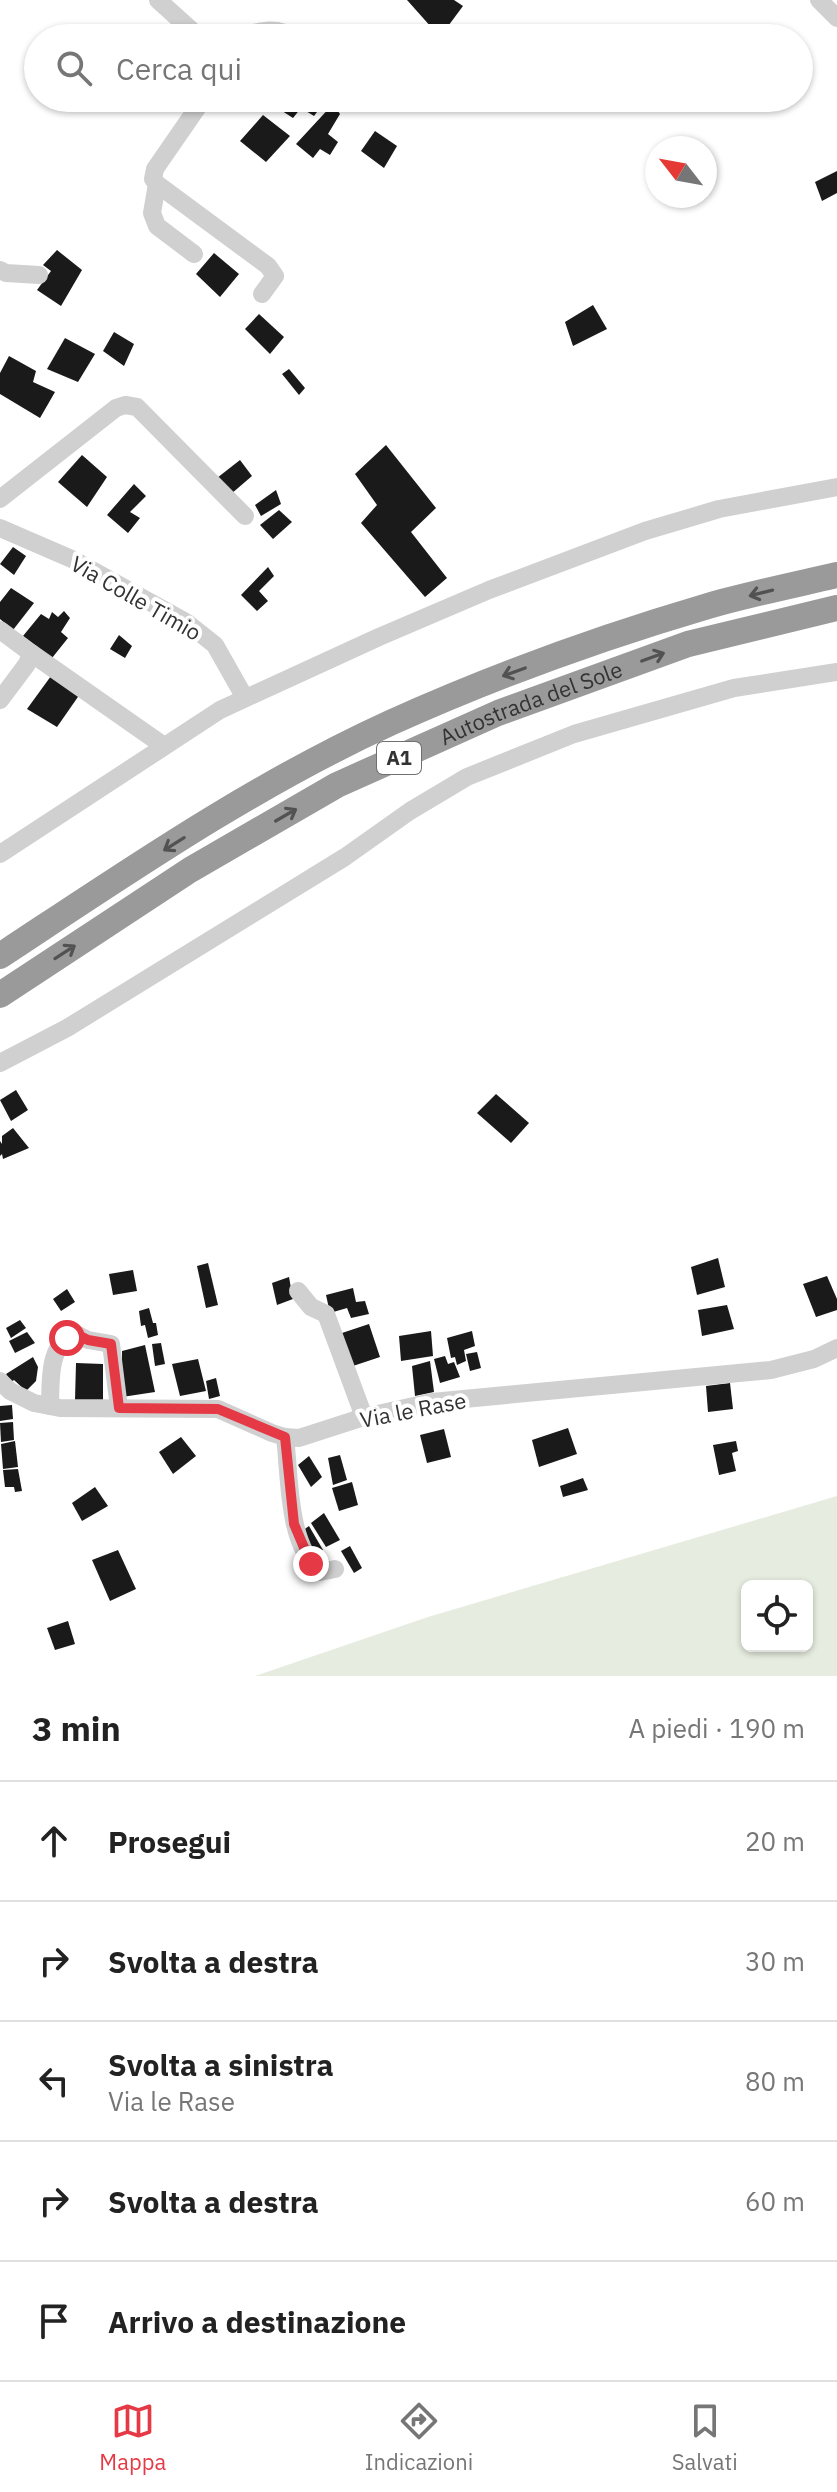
<!DOCTYPE html>
<html lang="it">
<meta charset="utf-8">
<style>
body{margin:0;font-family:"IBM Plex Sans",sans-serif;background:#f6f6f6;color:#222}
.controls{position:absolute;right:24px;bottom:24px;display:grid;overflow:hidden;border-radius:12px;box-shadow:0 2px 6px #0004}
.controls button{width:72px;height:72px;display:grid;place-items:center;padding:0;border:0;border-bottom:2px solid #e0e0e0;background:#fff;color:#222;font:40px sans-serif}
.compass{position:absolute;left:645px;top:136px;width:72px;height:72px;border-radius:50%;background:#fff;box-shadow:0 2px 6px #0004;rotate:301deg}
.stop{position:absolute;width:24px;height:24px;margin:-18px;border:6px solid #e63946;border-radius:50%;background:#fff}
.stop.end{background:#e63946;border-color:#fff;box-shadow:0 2px 8px #0008}
.list{margin:0;padding:0;list-style:none}
h2{display:flex;justify-content:space-between;align-items:center;height:104px;margin:0;padding:0 32px;font-size:34px}
h2 small{font-size:26px;font-weight:400;color:#767676}
.list li{display:grid;grid-template-columns:52px 1fr auto;gap:24px;align-items:center;box-sizing:border-box;height:120px;padding:0 32px;border-top:2px solid #e0e0e0}
.list b{display:block;font-size:30px;white-space:nowrap}
.list p{margin:0;font-size:26px;white-space:nowrap;color:#767676}
.list em{font-size:26px;font-style:normal;color:#767676}
.icon{flex:none;width:44px;height:44px;fill:none;stroke:currentColor;stroke-width:2;stroke-linecap:round;stroke-linejoin:round}
.map{position:relative;flex:none;width:837px;height:1676px;overflow:hidden}
.search{position:absolute;background:#fff;box-shadow:0 2px 6px #0004;left:24px;right:24px;top:24px;height:88px;display:flex;align-items:center;gap:20px;box-sizing:border-box;padding:0 28px;border-radius:44px;color:#767676;font-size:30px}
.sheet{height:704px;background:#fff}
nav{display:flex;justify-content:space-around;align-items:center;box-sizing:border-box;height:112px;border-top:2px solid #e0e0e0;background:#fff;font-size:22px;color:#767676}
nav a{display:grid;justify-items:center;gap:4px}
nav .on{color:#e63946}
.map>svg:first-child{display:block}
</style>
<div class="map">
<svg width="837" height="1676" viewBox="0 0 837 1676">
<rect width="100%" height="100%" fill="#fff"/>
<!-- green -->
<path fill="#e6ecdf" fill-rule="evenodd" d="M837 1496V1676H255L428 1617ZM747 1586H807V1646H747Z"/>
<!-- building -->
<g fill="#1a1a1a">
<polygon points="407,0 454,0 463,6 440,37"/>
<polygon points="262,98 324,98 326,100 314,116 301,108 293,118"/>
<polygon points="333,104 340,114 328,134 338,142 330,155 320,149 313,158 296,144"/>
<polygon points="263,115 290,136 266,162 240,141"/>
<polygon points="375,131 397,146 384,168 361,151"/>
<polygon points="837,171 837,193 822,201 815,182"/>
<polygon points="57,250 82,270 61,306 37,290 51,271 43,265"/>
<polygon points="214,253 239,274 220,297 196,274"/>
<polygon points="593,305 607,329 573,346 565,322"/>
<polygon points="259,314 284,337 270,354 245,329"/>
<polygon points="114,332 134,344 124,366 103,351"/>
<polygon points="65,338 95,354 78,382 47,369"/>
<polygon points="9,356 36,371 33,382 55,392 40,418 0,394 0,373"/>
<polygon points="289,369 305,388 299,395 282,374"/>
<polygon points="386,445 436,508 411,532 447,578 425,597 361,523 377,505 355,474"/>
<polygon points="82,455 107,477 87,507 58,482"/>
<polygon points="240,460 252,476 231,494 217,478"/>
<polygon points="134,484 146,496 130,512 140,518 128,533 107,515"/>
<polygon points="276,490 281,504 261,516 255,505"/>
<polygon points="279,510 292,522 273,539 260,525"/>
<polygon points="13,547 26,556 14,575 0,564"/>
<polygon points="268,567 274,576 259,591 268,601 257,611 241,595"/>
<polygon points="11,588 34,603 13,630 0,619 0,602"/>
<polygon points="64,611 70,618 61,632 68,638 52,658 23,636 41,614 49,619 52,612 58,617"/>
<polygon points="119,635 132,646 125,658 110,649"/>
<polygon points="51,676 80,694 57,727 27,709"/>
<polygon points="16,1090 28,1110 11,1121 0,1100"/>
<polygon points="496,1094 529,1123 511,1143 477,1113"/>
<polygon points="13,1128 29,1148 3,1159 2,1154 0,1156 0,1141 2,1144 2,1136"/>
<polygon points="718,1258 725,1287 697,1295 691,1267"/>
<polygon points="208,1263 218,1305 206,1308 197,1266"/>
<polygon points="133,1270 137,1291 113,1295 109,1274"/>
<polygon points="827,1276 837,1299 837,1310 816,1317 803,1284"/>
<polygon points="289,1277 293,1299 277,1305 272,1283"/>
<polygon points="353,1288 356,1302 365,1301 369,1314 351,1318 347,1308 330,1313 326,1295"/>
<polygon points="67,1289 75,1302 61,1311 53,1299"/>
<polygon points="727,1305 734,1329 702,1336 698,1310"/>
<polygon points="149,1308 153,1323 156,1323 158,1335 148,1338 145,1325 141,1326 139,1311"/>
<polygon points="20,1320 26,1328 11,1338 6,1328"/>
<polygon points="369,1324 380,1357 350,1367 339,1334"/>
<polygon points="431,1331 433,1356 401,1361 399,1336"/>
<polygon points="472,1331 475,1346 464,1350 466,1361 457,1365 455,1357 451,1358 447,1338"/>
<polygon points="27,1332 35,1343 15,1353 9,1341"/>
<polygon points="161,1343 165,1364 155,1366 152,1344"/>
<polygon points="145,1345 155,1392 122,1397 122,1351"/>
<polygon points="477,1352 481,1368 470,1371 466,1354"/>
<polygon points="445,1356 448,1364 454,1362 460,1377 440,1383 434,1359"/>
<polygon points="33,1357 38,1367 36,1381 26,1391 14,1380 11,1382 6,1374"/>
<polygon points="198,1359 206,1391 180,1396 172,1364"/>
<polygon points="430,1361 434,1392 415,1396 412,1366"/>
<polygon points="76,1363 103,1364 103,1401 75,1400"/>
<polygon points="216,1378 220,1396 209,1399 206,1381"/>
<polygon points="730,1383 733,1409 708,1412 706,1386"/>
<polygon points="12,1405 13,1419 0,1421 0,1406"/>
<polygon points="13,1422 14,1440 1,1442 0,1423"/>
<polygon points="568,1428 577,1454 539,1467 532,1440"/>
<polygon points="444,1429 451,1457 427,1463 420,1435"/>
<polygon points="181,1437 196,1456 173,1474 159,1452"/>
<polygon points="15,1441 18,1467 3,1469 1,1444"/>
<polygon points="736,1441 738,1451 732,1453 736,1471 719,1475 713,1445"/>
<polygon points="340,1455 347,1480 333,1485 328,1458"/>
<polygon points="309,1456 322,1477 311,1487 298,1465"/>
<polygon points="18,1469 22,1491 15,1492 14,1487 5,1487 3,1470"/>
<polygon points="583,1478 588,1490 563,1497 560,1486"/>
<polygon points="352,1482 358,1505 339,1511 332,1488"/>
<polygon points="95,1487 108,1506 82,1521 72,1503"/>
<polygon points="324,1513 340,1540 326,1547 311,1523"/>
<polygon points="309,1526 323,1550 313,1556 299,1533"/>
<polygon points="350,1546 362,1568 354,1573 341,1551"/>
<polygon points="118,1550 136,1589 110,1601 92,1560"/>
<polygon points="68,1621 75,1644 55,1650 47,1628"/>
</g>
<g fill="none" stroke-linecap="round" stroke-linejoin="round">
<!-- minor -->
<g stroke="#d0d0d0" stroke-width="18">
<polyline points="158,0 200,38"/>
<polyline points="819,0 837,18"/>
<path d="M235 38C255 33 276 24 293 38"/>
<polyline points="204,98 155,169 153,179 157,184 268,266 275,276 262,294"/>
<polyline points="335,98 340,102"/>
<polyline points="157,184 152,213 157,226 194,254"/>
<polyline points="0,270 6,273 39,275"/>
<polyline points="0,499 116,408 125,405 137,407 245,516"/>
<polyline points="0,528 74,560 186,622 215,645 245,698"/>
<polyline points="0,630 31,653 27,664 0,700"/>
<polyline points="31,653 164,746"/>
<polyline points="0,854 220,710 379,637 489,590 645,531 719,509 837,487"/>
<polyline points="0,1063 67,1028 345,857 410,811 467,777 574,734 734,688 837,672"/>
<polyline points="298,1291 311,1307 326,1314 364,1417"/>
<polyline points="0,1381 10,1391 34,1403 60,1408 218,1409 272,1433 285,1437 299,1438 364,1417 432,1402 771,1370 814,1359 837,1348"/>
<path d="M50 1406C51 1382 47 1340 78 1335L88 1340 111 1344 119 1408"/>
<path d="M285 1437C290 1477 287 1544 320 1572L335 1569"/>
</g>
<!-- highway -->
<g stroke="#9a9a9a" stroke-width="26">
<path d="M0 956C126 873 252 786 390 723 492 677 599 638 708 606 750 594 794 585 837 575"/>
<path id="s1" d="M0 995 190 870 337 785 498 713 688 644 837 608"/>
</g>
</g>
<!-- one-way arrows -->
<defs><path id="oneway-shaft" d="M-6 0H5M1.5-3L5.5 0L1.5 3" fill="none" stroke-width="1.6" stroke-linecap="round" stroke-linejoin="round" transform="scale(2)"/></defs>
<g stroke="#525252">
<use href="#oneway-shaft" transform="translate(761 593) rotate(166)"/>
<use href="#oneway-shaft" transform="translate(653 657) rotate(-20)"/>
<use href="#oneway-shaft" transform="translate(514 672) rotate(160)"/>
<use href="#oneway-shaft" transform="translate(286 815) rotate(-30)"/>
<use href="#oneway-shaft" transform="translate(174 844) rotate(148)"/>
<use href="#oneway-shaft" transform="translate(65 952) rotate(-33)"/>
</g>
<g fill="none" stroke-linecap="round" stroke-linejoin="round">
<!-- route -->
<polyline stroke="#e63946" stroke-width="10" points="67,1338 78,1335 88,1340 111,1344 119,1408 218,1409 285,1437 294,1524 311,1564"/>
</g>
<g text-anchor="middle" stroke-width="8" stroke-linejoin="round" paint-order="stroke">
<!-- shield labels -->
<rect fill="#fff" stroke="#707070" stroke-width="2" x="377" y="742" width="44" height="32" rx="6"/>
<g font-size="20" font-weight="bold" fill="#333">
<text x="399" y="765">A1</text>
</g>
<!-- street labels -->
<g font-size="22" fill="#333" stroke="#fff">
<text transform="translate(136 598) rotate(30)" y="8">Via Colle Timio</text>
<text dy="8" stroke="none"><textPath href="#s1" startOffset="608">Autostrada del Sole</textPath></text>
<text transform="translate(413 1410) rotate(-11)" y="8">Via le Rase</text>
</g>
</g>
</svg>
<div class="controls">
<button><svg class="icon" aria-label="locate" viewBox="0 0 24 24"><circle cx="12" cy="12" r="6"/><path d="M12 2v4M12 18v4M2 12h4M18 12h4"/></svg></button>
</div>
<svg class="compass" viewBox="-18 -18 36 36"><path d="M0-13l5 13h-10z" fill="#e53935"/><path d="M0 13l5-13h-10z" fill="#767676"/></svg>
<div class="stop" style="left:67px;top:1338px"></div>
<div class="stop end" style="left:311px;top:1564px"></div>
<div class="search"><svg class="icon" aria-label="search" viewBox="0 0 24 24"><circle cx="10" cy="10" r="6"/><path d="M15 15l6 6"/></svg>Cerca qui</div>
</div>
<section class="sheet">
<h2>3 min<small>A piedi · 190 m</small></h2>
<ul class="list">
<li><svg class="icon" aria-label="ahead" viewBox="0 0 24 24"><path d="M12 20V5M6 11l6-6 6 6"/></svg><div><b>Prosegui</b></div><em>20 m</em></li>
<li><svg class="icon" aria-label="right" viewBox="0 0 24 24"><path d="M7 20v-9h11M14 6l5 5-5 5"/></svg><div><b>Svolta a destra</b></div><em>30 m</em></li>
<li><svg class="icon" aria-label="left" viewBox="0 0 24 24"><path d="M17 20v-9H6M10 6l-5 5 5 5"/></svg><div><b>Svolta a sinistra</b><p>Via le Rase</p></div><em>80 m</em></li>
<li><svg class="icon" aria-label="right" viewBox="0 0 24 24"><path d="M7 20v-9h11M14 6l5 5-5 5"/></svg><div><b>Svolta a destra</b></div><em>60 m</em></li>
<li><svg class="icon" aria-label="arrive" viewBox="0 0 24 24"><path d="M6 21V4h12l-3 4 3 4H6"/></svg><div><b>Arrivo a destinazione</b></div></li>
</ul>
</section>
<nav>
<a class="on"><svg class="icon" aria-label="map" viewBox="0 0 24 24"><path d="M3 6l6-2 6 2 6-2v14l-6 2-6-2-6 2zM9 4v14M15 6v14"/></svg>Mappa</a>
<a><svg class="icon" aria-label="directions" viewBox="0 0 24 24"><path d="M12 3l9 9-9 9-9-9zM9 14v-3h6M13 9l2 2-2 2"/></svg>Indicazioni</a>
<a><svg class="icon" aria-label="saved" viewBox="0 0 24 24"><path d="M7 4h10v16l-5-4-5 4z"/></svg>Salvati</a>
</nav>
